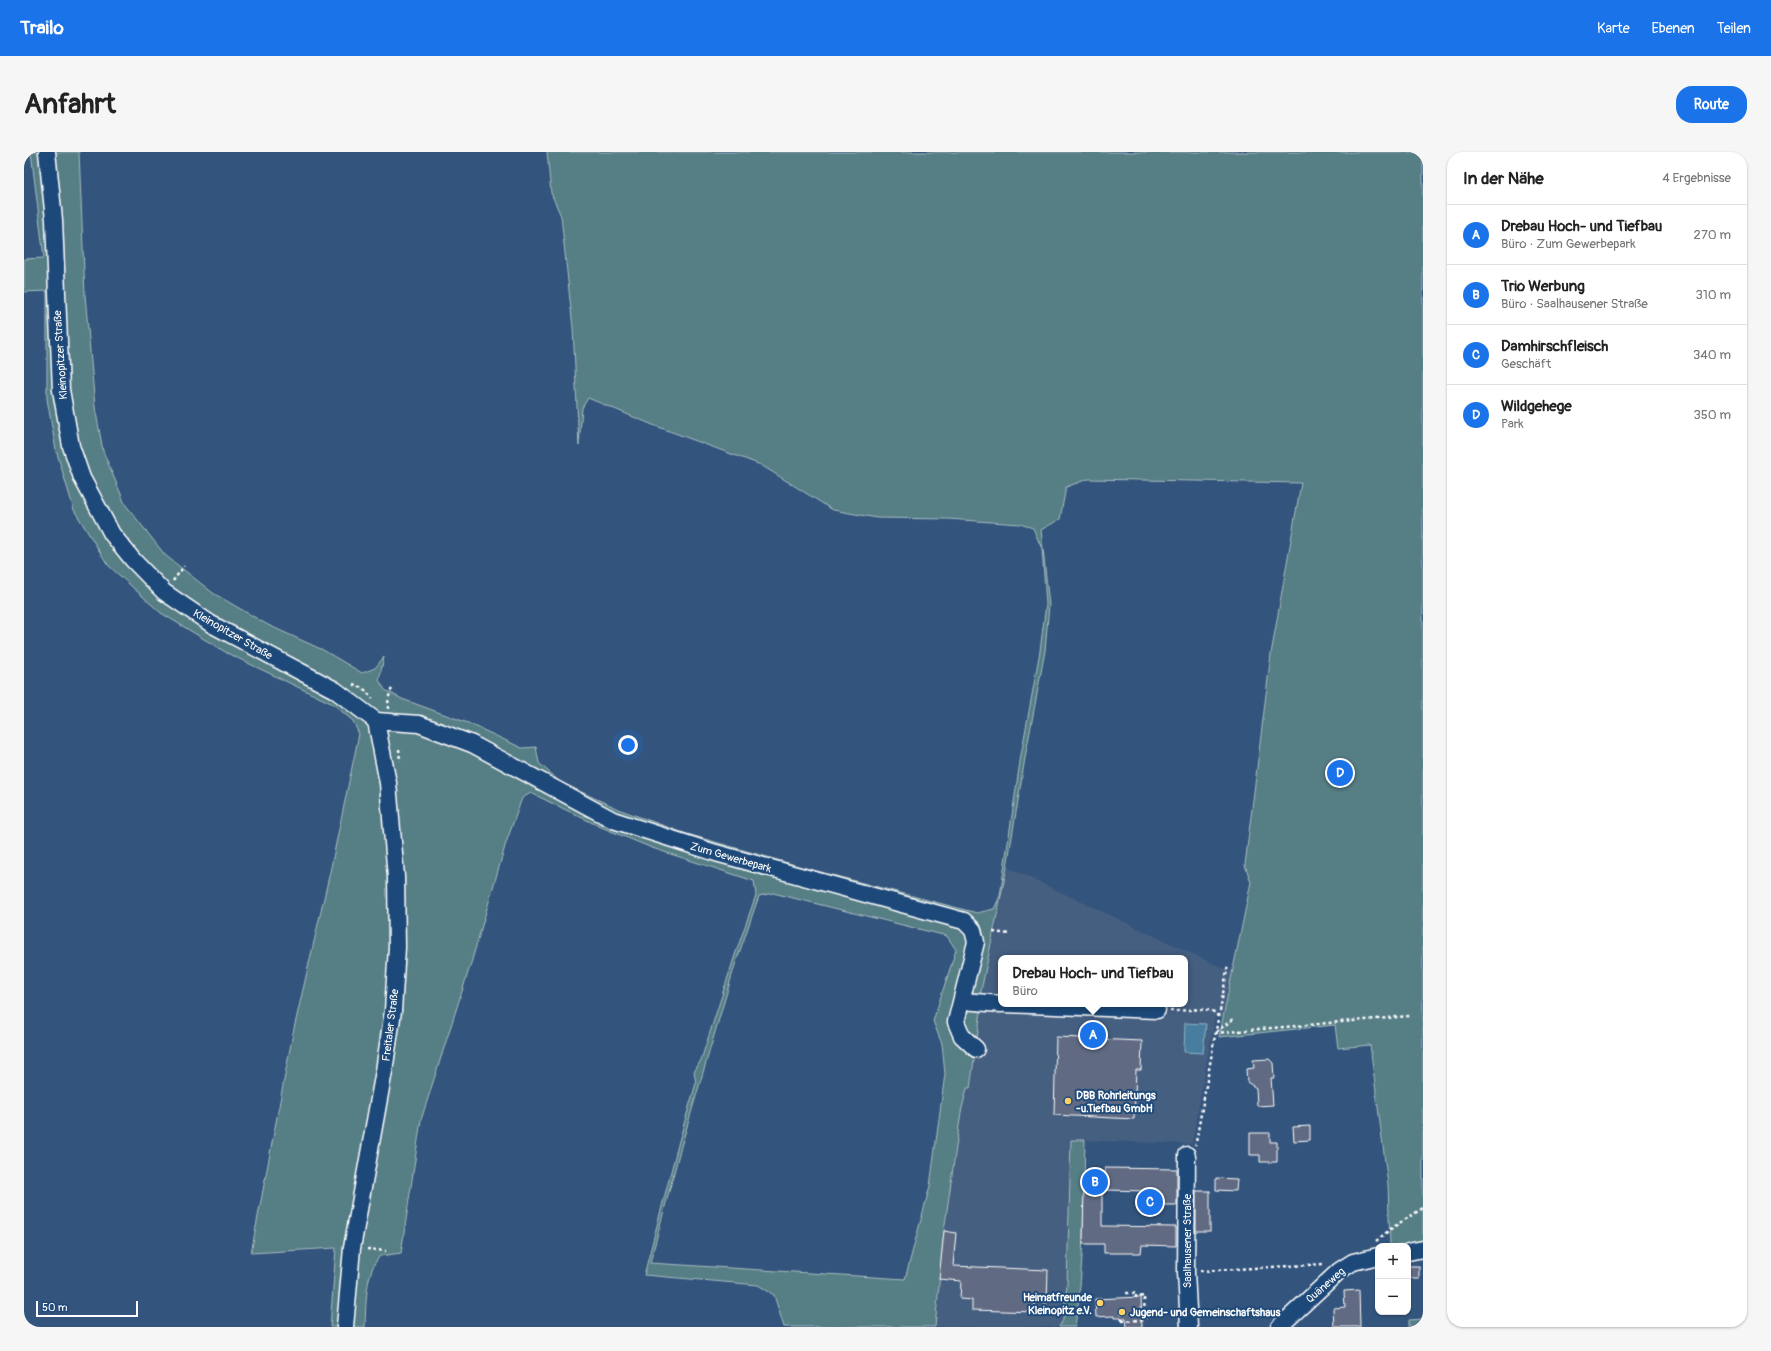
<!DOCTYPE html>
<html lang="de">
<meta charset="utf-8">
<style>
body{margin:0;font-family:Pangolin,sans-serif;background:#f6f6f6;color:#222}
.controls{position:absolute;right:12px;bottom:12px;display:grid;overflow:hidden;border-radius:8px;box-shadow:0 1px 3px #0004}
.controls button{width:36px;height:36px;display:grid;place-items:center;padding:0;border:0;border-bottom:1px solid #e0e0e0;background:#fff;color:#222;font:20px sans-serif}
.scale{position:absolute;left:12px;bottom:10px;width:102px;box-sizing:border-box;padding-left:4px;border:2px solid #fff;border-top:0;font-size:11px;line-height:14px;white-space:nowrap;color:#fff;-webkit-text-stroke:3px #1f4a7a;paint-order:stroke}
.you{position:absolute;left:604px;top:593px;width:14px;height:14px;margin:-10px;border:3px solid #fff;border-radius:50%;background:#1a73e8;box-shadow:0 0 0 6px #1a73e833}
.badge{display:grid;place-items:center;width:26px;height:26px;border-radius:50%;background:#1a73e8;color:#fff;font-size:13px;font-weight:700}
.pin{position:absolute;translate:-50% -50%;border:2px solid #fff;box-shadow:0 1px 4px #0006}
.popup{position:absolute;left:974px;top:803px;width:190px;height:52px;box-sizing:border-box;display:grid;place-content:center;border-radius:8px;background:#fff;filter:drop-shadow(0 1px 3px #0005);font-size:13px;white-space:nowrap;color:#767676}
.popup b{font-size:15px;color:#222}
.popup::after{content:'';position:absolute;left:50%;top:100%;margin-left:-8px;border:8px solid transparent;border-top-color:#fff}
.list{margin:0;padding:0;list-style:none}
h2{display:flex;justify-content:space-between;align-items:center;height:52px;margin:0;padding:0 16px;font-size:17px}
h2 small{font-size:13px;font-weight:400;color:#767676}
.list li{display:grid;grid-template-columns:26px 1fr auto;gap:12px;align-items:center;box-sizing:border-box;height:60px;padding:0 16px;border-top:1px solid #e0e0e0}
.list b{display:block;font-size:15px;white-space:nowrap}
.list p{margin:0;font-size:13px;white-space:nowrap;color:#767676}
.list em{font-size:13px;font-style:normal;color:#767676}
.map{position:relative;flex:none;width:1399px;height:1175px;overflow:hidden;border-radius:16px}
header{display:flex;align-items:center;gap:24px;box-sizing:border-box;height:56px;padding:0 20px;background:#1a73e8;color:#fff}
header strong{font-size:19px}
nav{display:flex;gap:22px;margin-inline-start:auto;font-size:14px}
.intro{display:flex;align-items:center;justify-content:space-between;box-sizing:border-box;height:96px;padding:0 24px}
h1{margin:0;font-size:28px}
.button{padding:10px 18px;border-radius:16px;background:#1a73e8;color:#fff;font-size:14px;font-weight:700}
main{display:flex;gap:24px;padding:0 24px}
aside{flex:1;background:#fff;border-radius:16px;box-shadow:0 1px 3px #0004}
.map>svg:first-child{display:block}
</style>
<header>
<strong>Trailo</strong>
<nav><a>Karte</a><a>Ebenen</a><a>Teilen</a></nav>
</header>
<div class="intro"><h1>Anfahrt</h1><a class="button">Route</a></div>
<main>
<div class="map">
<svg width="1399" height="1175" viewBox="0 0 1399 1175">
<rect width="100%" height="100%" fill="#33547c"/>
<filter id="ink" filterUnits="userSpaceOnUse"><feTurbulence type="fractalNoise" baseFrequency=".025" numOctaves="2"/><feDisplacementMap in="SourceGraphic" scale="8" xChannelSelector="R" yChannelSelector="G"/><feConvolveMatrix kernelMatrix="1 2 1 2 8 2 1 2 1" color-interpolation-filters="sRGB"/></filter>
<g filter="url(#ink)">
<!-- built -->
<path fill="#455e81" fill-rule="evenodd" d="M983 715 1199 816 1208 818 1200 866 1191 865 1168 992 1047 988 1043 1133 1039 1168 1035 1175H911L920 1079 937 960 943 936H946L953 889 956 844ZM977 806H1161V852H977Z"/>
<!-- green -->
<g fill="#567e85" stroke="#aabec2" fill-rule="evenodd">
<path d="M7 0H55L61 143 71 255 79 299 101 352 141 403 189 441 244 473 299 498 338 521 351 516 360 505 355 528 361 538 378 547 444 571 498 596 512 595 515 611 536 630 594 657 660 681 778 715 953 761 970 757 976 744 997 603 1016 499 1022 452 1018 397 1009 376 996 372 924 367 853 366 809 358 737 313 629 273 564 246 558 256 555 294 549 176 537 64 527 41 523 0H1399V1091L1366 1094 1364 1033 1346 893 1314 896 1311 873 1195 885 1227 730 1221 713 1247 502 1277 331 1064 327 1042 335 1036 367 1017 378 1025 453 1021 499 1001 606 983 715 956 844 957 859 946 936H943L937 960 920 1079 911 1175H760L750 1143 734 1133 620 1123 655 989 672 931 670 920 677 908 712 800 732 743 730 729 628 696 577 675 507 641 498 646 482 691 448 808 397 968 377 1101 356 1104C341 1120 342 1154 341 1175H306L312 1096 227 1101 269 881 306 720 335 582 329 569 309 552 203 501 137 461 84 413 50 358 32 298 23 247V139L0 140V107L20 106ZM749 741 923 784 932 798 909 869 918 892 921 922 906 1034 881 1127 626 1111 656 998 681 914 711 813 735 744Z"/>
<path d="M1047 988H1061C1059 1050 1061 1113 1051 1175H1035L1039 1168 1043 1133Z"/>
<polygon points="1399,1167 1399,1175 1385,1175 1385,1168"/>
</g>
<!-- water -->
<polygon fill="#467e9f" stroke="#90b2c5" points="1161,871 1182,872 1179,901 1160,900"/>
<!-- building -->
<g fill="#616a82" stroke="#fff">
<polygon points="1066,877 1071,887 1118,889 1117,918 1112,918 1110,967 1030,963 1032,885 1058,886"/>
<polygon points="1245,907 1249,911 1250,926 1247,926 1249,953 1233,954 1232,936 1223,930 1222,917 1230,916 1229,908"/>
<polygon points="1286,974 1286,988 1270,989 1269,975"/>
<polygon points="1226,981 1246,981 1246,990 1253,990 1253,1010 1236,1010 1236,1003 1226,1003"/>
<polygon points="1081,1016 1153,1017 1153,1053 1127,1053 1127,1050 1124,1050 1124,1039 1081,1038"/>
<polygon points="1192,1026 1213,1027 1212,1039 1192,1038"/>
<polygon points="1060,1030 1078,1030 1078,1074 1152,1075 1152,1094 1118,1093 1117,1101 1080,1101 1080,1092 1059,1092"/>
<rect x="1172" y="1039" width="14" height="40"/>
<polygon points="920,1079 932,1081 929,1114 1024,1118 1023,1151 1011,1150 1011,1160 948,1158 948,1148 936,1147 937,1129 915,1127"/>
<rect x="1384" y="1114" width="11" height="12"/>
<polygon points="1335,1138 1336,1175 1310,1175 1309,1156 1321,1155 1320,1139"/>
<polygon points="1117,1145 1118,1175 1103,1175 1102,1166 1090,1166 1090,1164 1072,1165 1071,1147"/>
</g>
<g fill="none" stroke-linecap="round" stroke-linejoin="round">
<defs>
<g id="minor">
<polyline points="23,0 30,68 37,238 47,294 58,326 88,382 109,408 140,440 187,472 311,538 352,569"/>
<polyline points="352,569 395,572 448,592 589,668 692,701 940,769 949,778 952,790 932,870 938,884 952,897"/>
<polyline points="938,849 977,852"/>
<polyline points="981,852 1133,858"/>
<polyline points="1163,1003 1162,1120 1165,1175"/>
<polyline points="1384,1100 1399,1097"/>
<polyline points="321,1175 328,1096 360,919 369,859 373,795 372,725 364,631 352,569"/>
<polyline points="1255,1175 1315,1119 1329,1110 1354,1104"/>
</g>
</defs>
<!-- minor casing -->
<use href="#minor" stroke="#fff" stroke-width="19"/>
<!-- path -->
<g stroke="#fff" stroke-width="2.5" stroke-dasharray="3 3" stroke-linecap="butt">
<polyline points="149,429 160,414"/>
<polyline points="329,532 340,537 349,547"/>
<polyline points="365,557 364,547 368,536"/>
<polyline points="375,597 376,609"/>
<polyline points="969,780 986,782"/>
<path d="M1146 859C1161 860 1181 853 1193 862L1194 867 1172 990 1171 993"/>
<polyline points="1195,865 1204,812"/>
<polyline points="1192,880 1209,867"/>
<polyline points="1191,881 1386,864"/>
<polyline points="1352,1089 1368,1076 1399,1056"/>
<polyline points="343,1097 362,1099"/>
<polyline points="1176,1119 1301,1112"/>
<polyline points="1098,1160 1098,1171"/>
<polyline points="1098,1169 1121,1168 1120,1144 1112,1145 1112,1141 1102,1141"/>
</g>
<!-- minor -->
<use href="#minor" stroke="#1f4a7a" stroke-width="16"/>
</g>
</g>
<!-- markers -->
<g fill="#ffd166" stroke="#1f4a7a" stroke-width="1.5">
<circle cx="1044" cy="949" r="4"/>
<circle cx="1076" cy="1151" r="4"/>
<circle cx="1098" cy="1160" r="4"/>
</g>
<g text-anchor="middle" stroke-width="4" stroke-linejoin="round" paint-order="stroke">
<!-- street labels -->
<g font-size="11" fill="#fff" stroke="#1f4a7a">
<text transform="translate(36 203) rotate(-94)" y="4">Kleinopitzer Straße</text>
<text transform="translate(209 482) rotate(30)" y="4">Kleinopitzer Straße</text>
<text transform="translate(707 705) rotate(16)" y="4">Zum Gewerbepark</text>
<text transform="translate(366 873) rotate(-83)" y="4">Freitaler Straße</text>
<text transform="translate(1163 1089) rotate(-90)" y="4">Saalhausener Straße</text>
<text transform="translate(1301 1133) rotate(-41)" y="4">Quäneweg</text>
</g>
<!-- poi labels -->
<g font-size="11" font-weight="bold" fill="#fff" stroke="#1f4a7a" text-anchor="start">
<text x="1052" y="947">DBB Rohrleitungs<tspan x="1052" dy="13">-u.Tiefbau GmbH</tspan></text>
<text x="1068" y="1149" text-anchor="end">Heimatfreunde<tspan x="1068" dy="13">Kleinopitz e.V.</tspan></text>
<text x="1106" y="1164">Jugend- und Gemeinschaftshaus</text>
</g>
</g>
</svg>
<div class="controls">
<button>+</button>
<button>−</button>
</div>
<div class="scale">50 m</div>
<div class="you"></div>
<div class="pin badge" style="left:1069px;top:883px">A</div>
<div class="popup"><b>Drebau Hoch- und Tiefbau</b>Büro</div>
<div class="pin badge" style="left:1071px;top:1030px">B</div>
<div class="pin badge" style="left:1126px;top:1050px">C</div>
<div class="pin badge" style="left:1316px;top:621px">D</div>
</div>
<aside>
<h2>In der Nähe<small>4 Ergebnisse</small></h2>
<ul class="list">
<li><span class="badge">A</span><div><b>Drebau Hoch- und Tiefbau</b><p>Büro · Zum Gewerbepark</p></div><em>270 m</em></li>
<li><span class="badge">B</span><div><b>Trio Werbung</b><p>Büro · Saalhausener Straße</p></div><em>310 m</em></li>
<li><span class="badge">C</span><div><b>Damhirschfleisch</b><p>Geschäft</p></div><em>340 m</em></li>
<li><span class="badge">D</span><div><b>Wildgehege</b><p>Park</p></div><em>350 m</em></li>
</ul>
</aside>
</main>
